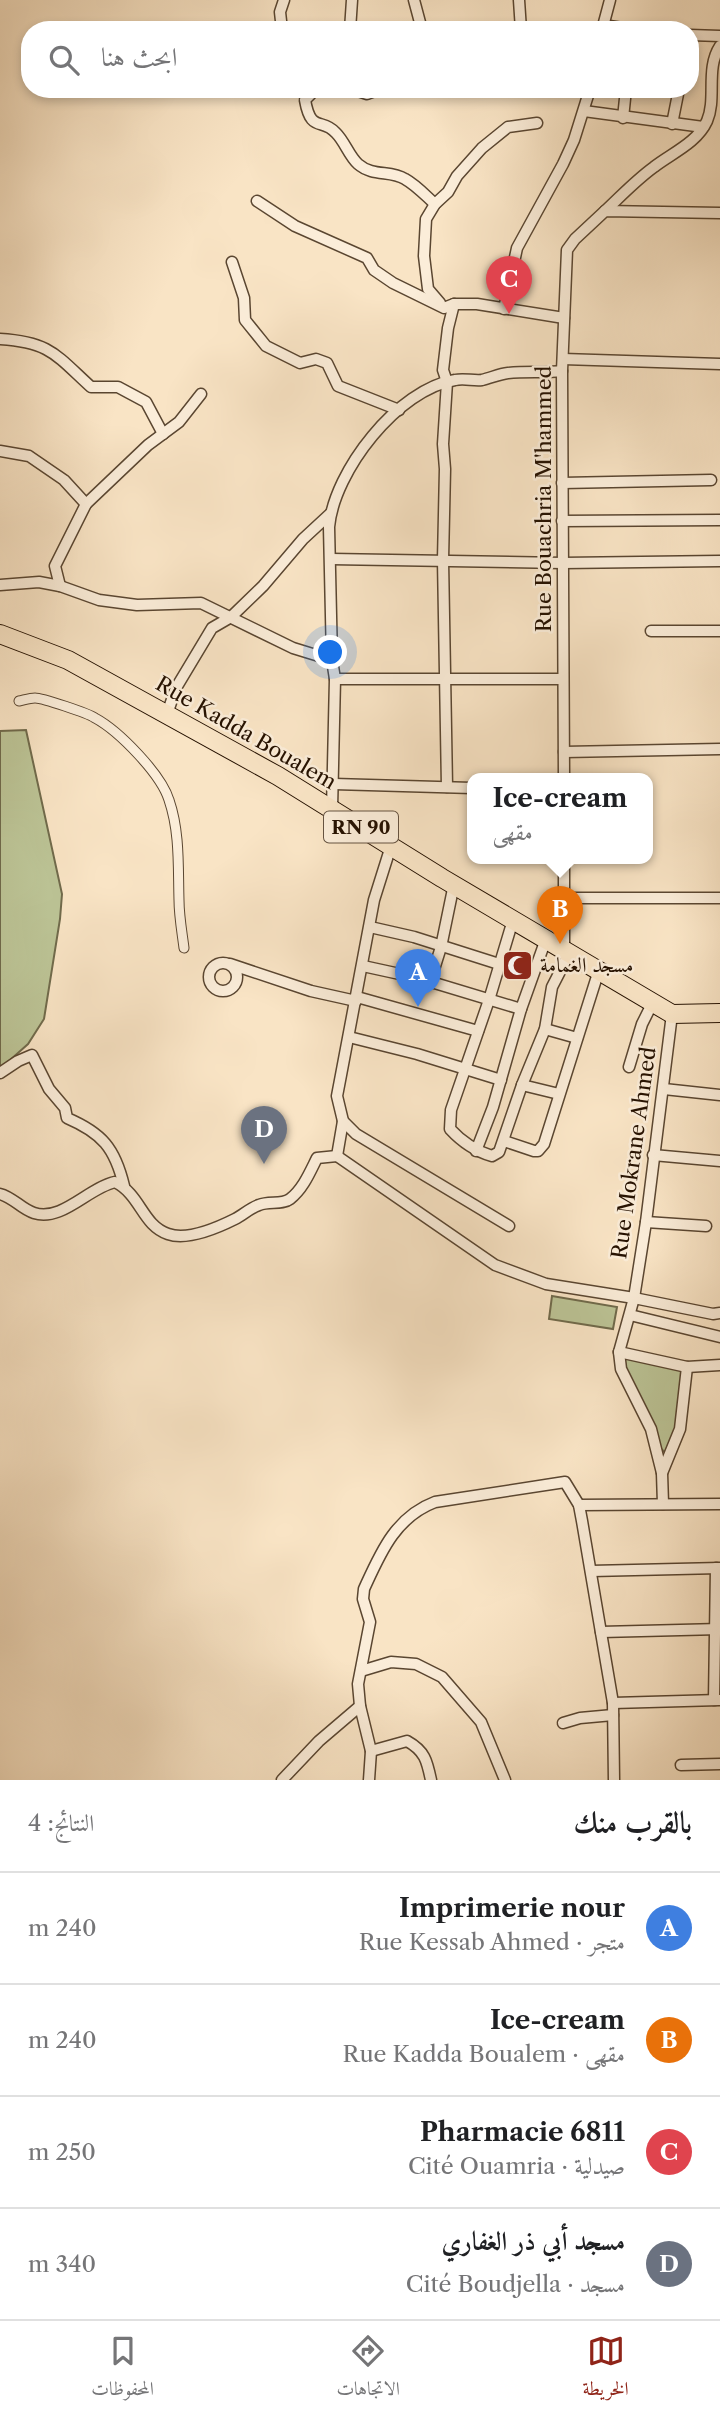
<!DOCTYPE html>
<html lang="ar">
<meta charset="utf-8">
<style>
body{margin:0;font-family:"Libre Caslon Text",Amiri,serif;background:#f2f2f2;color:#202124;direction:rtl}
.you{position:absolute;left:331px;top:653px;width:24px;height:24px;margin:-18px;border:5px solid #fff;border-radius:50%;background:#1a73e8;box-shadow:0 0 0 10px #1a73e833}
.badge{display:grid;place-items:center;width:46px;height:46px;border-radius:50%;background:#8f2418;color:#fff;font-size:23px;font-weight:700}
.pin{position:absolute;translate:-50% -58px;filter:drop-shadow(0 2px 4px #0008)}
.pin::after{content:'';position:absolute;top:37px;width:24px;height:21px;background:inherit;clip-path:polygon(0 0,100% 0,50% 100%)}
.popup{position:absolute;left:467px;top:773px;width:186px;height:91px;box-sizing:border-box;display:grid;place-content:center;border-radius:14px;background:#fff;filter:drop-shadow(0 2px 5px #0005);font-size:23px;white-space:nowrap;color:#757577}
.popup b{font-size:26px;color:#202124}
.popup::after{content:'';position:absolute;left:50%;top:100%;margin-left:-14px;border:14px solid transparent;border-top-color:#fff}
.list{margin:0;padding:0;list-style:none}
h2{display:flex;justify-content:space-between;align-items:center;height:91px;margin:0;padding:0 28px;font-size:30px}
h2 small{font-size:23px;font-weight:400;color:#757577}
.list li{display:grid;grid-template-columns:46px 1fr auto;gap:21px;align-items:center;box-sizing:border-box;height:112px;padding:0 28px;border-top:2px solid #e0e0e0}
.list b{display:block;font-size:26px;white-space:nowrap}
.list p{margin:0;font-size:23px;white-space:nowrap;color:#757577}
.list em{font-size:23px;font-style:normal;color:#757577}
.icon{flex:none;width:38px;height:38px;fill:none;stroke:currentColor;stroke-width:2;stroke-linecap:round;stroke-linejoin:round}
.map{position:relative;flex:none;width:720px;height:1780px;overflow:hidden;direction:ltr}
.search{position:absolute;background:#fff;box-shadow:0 4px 10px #0003;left:21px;right:21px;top:21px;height:77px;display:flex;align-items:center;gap:18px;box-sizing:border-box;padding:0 24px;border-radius:28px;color:#757577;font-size:26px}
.sheet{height:539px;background:#fff}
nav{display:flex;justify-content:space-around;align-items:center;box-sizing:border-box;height:98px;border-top:2px solid #e0e0e0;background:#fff;font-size:19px;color:#757577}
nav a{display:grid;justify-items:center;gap:4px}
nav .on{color:#8f2418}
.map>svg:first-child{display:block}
</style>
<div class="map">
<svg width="720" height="1780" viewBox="0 0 720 1780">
<rect width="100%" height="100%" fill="#f9e4c5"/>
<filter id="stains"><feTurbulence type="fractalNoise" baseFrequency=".00286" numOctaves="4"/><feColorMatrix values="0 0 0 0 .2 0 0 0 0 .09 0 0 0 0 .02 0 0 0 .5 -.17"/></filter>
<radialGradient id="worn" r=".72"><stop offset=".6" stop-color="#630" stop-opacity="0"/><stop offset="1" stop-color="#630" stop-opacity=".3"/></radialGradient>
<!-- green -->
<g fill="#bcc496" stroke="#706a4b" stroke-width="2">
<polygon points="26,730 62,894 60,919 44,1019 28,1044 0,1069 0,731"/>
<polygon points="552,1296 617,1307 613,1329 549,1319"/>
<polygon points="624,1358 685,1370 676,1429 667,1454 659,1447 627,1372"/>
</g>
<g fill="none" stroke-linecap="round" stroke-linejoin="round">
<defs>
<path id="pedestrian" d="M19 701C24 700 30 698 35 698 42 698 88 713 95 718 119 731 161 774 169 800 180 832 178 867 179 900 179 916 182 932 184 948"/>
<g id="minor">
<polyline points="414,0 422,30"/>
<polyline points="519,0 521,30"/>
<polyline points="603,25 635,30"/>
<polyline points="282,30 280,12 284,0"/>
<polyline points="350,30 352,0"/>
<polyline points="602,30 610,0"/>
<polyline points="690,35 720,36"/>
<path d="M316 89 305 100C311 134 322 117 336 133 345 142 349 156 358 164 373 177 390 170 405 179 416 185 426 196 435 204"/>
<polyline points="352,89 367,94 380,89"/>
<polyline points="584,111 703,127"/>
<polyline points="623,118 626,89"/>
<polyline points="672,124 679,89"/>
<polyline points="257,201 295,226 367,258 374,270 393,283 444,308 454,304 477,304 564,318"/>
<path d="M605 211C621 196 636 180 654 167 672 153 697 143 707 121 717 98 705 69 720 46"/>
<polyline points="232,262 244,298 245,320 266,346 300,363 316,359 327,363 338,386 399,410"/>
<polyline points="440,303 428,289 424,256 426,219 435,204 448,192 457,176 482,148 508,127 537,123"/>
<polyline points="504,309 517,248 563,164 574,140 590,89"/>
<path d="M0 339C50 342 56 355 91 387H118L146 402 163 434"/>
<polyline points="563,359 720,364"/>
<polyline points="0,451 29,456 64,480 86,504"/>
<polyline points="562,483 711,480"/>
<polyline points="562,521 720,520"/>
<polyline points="331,559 563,563 720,561"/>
<polyline points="0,585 39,582 60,586 99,600 137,605 201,603 293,648 332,660"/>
<polyline points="60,586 55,566 86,504 148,445 179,422 201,394"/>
<polyline points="651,631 720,631"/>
<polyline points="335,679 563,679"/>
<polyline points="167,714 176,688 212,628 231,617 263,586 303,539 330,514"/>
<polyline points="564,752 720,749"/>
<polyline points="564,778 562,371 567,250 575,239 605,211 720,213"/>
<polyline points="334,784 472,788"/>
<polyline points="447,787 443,560 445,469 443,444 447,382 443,370 448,328 454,304"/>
<path d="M332 809 335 679 332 660 329 527C334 471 398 389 455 380 464 378 473 381 482 380 491 378 499 374 508 373 526 371 544 373 562 371"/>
<polyline points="391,846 374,900 341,1075 337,1096 343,1121 356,1134 509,1226"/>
<polyline points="564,858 564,951"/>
<polyline points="564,898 720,898"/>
<path d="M513 920 489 1000 451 1110 450 1129C462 1142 475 1151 492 1156L499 1152 522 1085 545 1029 552 987 569 954"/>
<polyline points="370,927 414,937 499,964"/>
<circle cx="223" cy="977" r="14"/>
<polyline points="230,964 311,991 356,1001"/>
<polyline points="363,966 418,978 521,1009"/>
<polyline points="430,982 441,947 454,884"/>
<polyline points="357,997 478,1031"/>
<polyline points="545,1029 577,1038"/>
<polyline points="349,1037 417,1054 501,1080"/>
<polyline points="629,1067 642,1024 653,1002"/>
<path d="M0 1073 18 1061 32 1055 49 1089 65 1108 67 1118C102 1133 115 1148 124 1186"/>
<polyline points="522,1085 559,1094"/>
<polyline points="664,1089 720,1095"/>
<polyline points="504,1141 534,1151 538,1151 544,1144 599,970"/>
<polyline points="476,1151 493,1107 521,1009 546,939"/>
<polyline points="653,1155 720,1161"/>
<polyline points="337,1156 495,1265 546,1284 634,1298 713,1314 720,1313"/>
<polyline points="337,1156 343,1121"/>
<path d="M0 1194C13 1197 21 1209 34 1213 62 1222 88 1188 115 1182 141 1195 142 1225 168 1234 188 1241 217 1228 235 1219 243 1215 250 1208 259 1205 269 1201 282 1205 290 1199 303 1189 310 1172 317 1158L337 1156"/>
<polyline points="646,1222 706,1226"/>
<polyline points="630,1315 720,1337"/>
<polyline points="619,1352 687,1367 720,1365"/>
<polyline points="662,1473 651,1429 621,1369 619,1352 634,1298 646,1222 672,1014"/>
<polyline points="663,1504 662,1473 680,1429 687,1367"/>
<polyline points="579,1505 720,1504"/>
<polyline points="591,1571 720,1568"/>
<polyline points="601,1632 720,1629"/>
<polyline points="361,1671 391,1662 416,1664 442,1677 481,1722 505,1780"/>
<polyline points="714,1700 716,1568"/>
<polyline points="613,1703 719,1700"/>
<polyline points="563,1723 580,1718 613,1715"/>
<path d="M371 1751 407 1741C425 1751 427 1761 431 1780"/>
<polyline points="681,1765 720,1764"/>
<polyline points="282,1780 319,1741 360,1706"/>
<path d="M369 1780 371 1751 360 1706 358 1684 370 1622 363 1599 364 1589C380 1554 395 1517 435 1502L565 1482 579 1505 582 1521 613 1703 614 1780"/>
</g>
<polyline id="primary" points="0,634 68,660 278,776 442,878 672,1014 720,1013"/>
</defs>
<!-- pedestrian casing -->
<use href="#pedestrian" stroke="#5a4631" stroke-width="11"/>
<!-- minor casing -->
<use href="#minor" stroke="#5a4631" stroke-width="13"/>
<!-- primary casing -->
<use href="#primary" stroke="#251100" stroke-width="20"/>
<!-- pedestrian -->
<use href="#pedestrian" stroke="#fbedd9" stroke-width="9"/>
<!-- minor -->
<use href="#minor" stroke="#fbedd9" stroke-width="10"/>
<!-- primary -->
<use href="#primary" stroke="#f9e4c5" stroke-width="18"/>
</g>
<!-- icons -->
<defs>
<symbol id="mosque-square" viewBox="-11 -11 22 22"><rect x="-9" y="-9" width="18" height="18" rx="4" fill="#8f2418" stroke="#fbedd9"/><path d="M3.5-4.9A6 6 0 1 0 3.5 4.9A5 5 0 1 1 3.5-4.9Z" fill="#fff"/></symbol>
</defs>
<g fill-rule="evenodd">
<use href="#mosque-square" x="500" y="948" width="35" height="35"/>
</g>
<g text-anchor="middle" stroke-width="5" stroke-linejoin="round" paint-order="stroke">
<!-- shield labels -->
<rect fill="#fbedd9" stroke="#655341" stroke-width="2" x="324" y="811.5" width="74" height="31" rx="5"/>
<g font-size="19" font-weight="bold" fill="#251100">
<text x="361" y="834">RN 90</text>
</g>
<!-- street labels -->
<g font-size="21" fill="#251100" stroke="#fbedd9">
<text transform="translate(544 499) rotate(-90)" y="7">Rue Bouachria M'hammed</text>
<text transform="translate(246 733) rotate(30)" y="7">Rue Kadda Boualem</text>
<text transform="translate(634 1153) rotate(-82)" y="7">Rue Mokrane Ahmed</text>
</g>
<!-- poi labels -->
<g font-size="21" fill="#251100" stroke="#fbedd9" text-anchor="start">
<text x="540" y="972">مسجد الغمامة</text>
</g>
</g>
<rect width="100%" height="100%" filter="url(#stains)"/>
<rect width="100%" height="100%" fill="url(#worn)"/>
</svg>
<div class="you"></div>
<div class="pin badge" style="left:418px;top:1007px;background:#3f7fe0">A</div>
<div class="pin badge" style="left:560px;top:944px;background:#e8710a">B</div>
<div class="popup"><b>Ice-cream</b>مقهى</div>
<div class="pin badge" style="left:509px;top:314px;background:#e0444e">C</div>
<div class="pin badge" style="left:264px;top:1164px;background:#6b7280">D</div>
<div class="search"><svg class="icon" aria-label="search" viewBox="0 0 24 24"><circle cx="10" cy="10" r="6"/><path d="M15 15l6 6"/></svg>ابحث هنا</div>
</div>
<section class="sheet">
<h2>بالقرب منك<small>النتائج: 4</small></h2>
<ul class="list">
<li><span class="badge" style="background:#3f7fe0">A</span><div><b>Imprimerie nour</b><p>متجر · Rue Kessab Ahmed</p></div><em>240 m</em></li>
<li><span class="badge" style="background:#e8710a">B</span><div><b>Ice-cream</b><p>مقهى · Rue Kadda Boualem</p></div><em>240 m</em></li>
<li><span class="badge" style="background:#e0444e">C</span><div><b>Pharmacie 6811</b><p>صيدلية · Cité Ouamria</p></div><em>250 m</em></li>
<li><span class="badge" style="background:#6b7280">D</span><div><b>مسجد أبي ذر الغفاري</b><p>مسجد · Cité Boudjella</p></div><em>340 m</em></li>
</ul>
</section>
<nav>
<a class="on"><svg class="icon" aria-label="map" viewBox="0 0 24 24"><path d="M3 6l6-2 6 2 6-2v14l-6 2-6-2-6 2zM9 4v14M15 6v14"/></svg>الخريطة</a>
<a><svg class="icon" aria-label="directions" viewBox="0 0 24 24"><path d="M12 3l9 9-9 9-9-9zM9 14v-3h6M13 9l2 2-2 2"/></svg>الاتجاهات</a>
<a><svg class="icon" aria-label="saved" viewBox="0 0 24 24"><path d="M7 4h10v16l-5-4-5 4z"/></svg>المحفوظات</a>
</nav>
